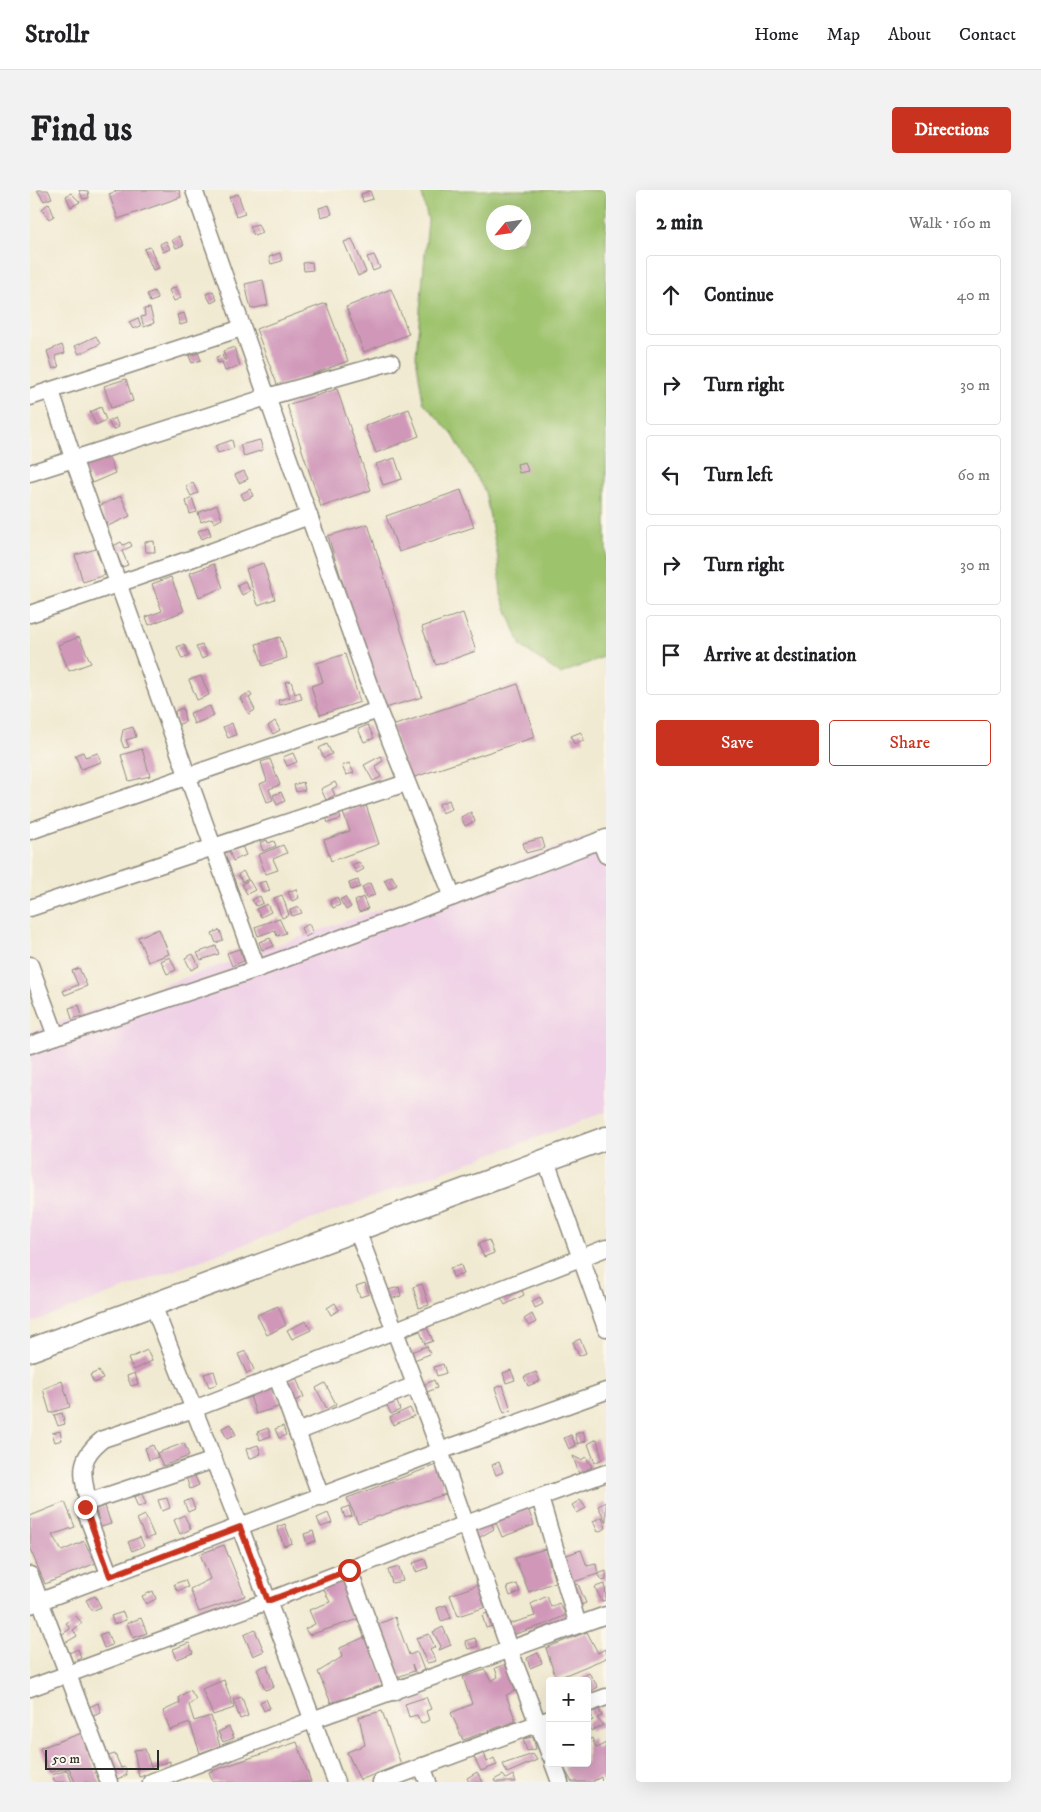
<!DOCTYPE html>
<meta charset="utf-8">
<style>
body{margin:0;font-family:"IM FELL DW Pica",serif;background:#f2f2f2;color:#202124}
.controls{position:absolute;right:15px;bottom:15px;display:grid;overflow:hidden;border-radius:5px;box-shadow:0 5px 20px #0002}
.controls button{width:45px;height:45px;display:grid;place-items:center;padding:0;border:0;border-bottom:1px solid #e0e0e0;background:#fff;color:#202124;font:25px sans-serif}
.compass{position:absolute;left:456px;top:15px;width:45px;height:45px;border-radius:50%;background:#fff;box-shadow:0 5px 20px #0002;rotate:241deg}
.scale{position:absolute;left:15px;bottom:12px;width:114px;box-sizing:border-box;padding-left:5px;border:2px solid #2b2b2b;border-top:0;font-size:14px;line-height:18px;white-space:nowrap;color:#2b2b2b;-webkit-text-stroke:4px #fbf7ec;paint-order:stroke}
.stop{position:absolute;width:15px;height:15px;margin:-11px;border:4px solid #c8321e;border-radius:50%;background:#fff}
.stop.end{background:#c8321e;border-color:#fff;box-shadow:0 1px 5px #0008}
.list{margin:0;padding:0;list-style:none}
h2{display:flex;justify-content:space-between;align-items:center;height:65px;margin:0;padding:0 20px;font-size:21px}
h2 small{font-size:16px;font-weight:400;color:#757577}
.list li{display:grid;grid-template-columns:32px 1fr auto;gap:15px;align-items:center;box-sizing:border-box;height:80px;margin:0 10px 10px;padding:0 10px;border:1px solid #e0e0e0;border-radius:5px}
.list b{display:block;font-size:19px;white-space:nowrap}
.list em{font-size:16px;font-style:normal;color:#757577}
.actions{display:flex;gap:10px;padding:15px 20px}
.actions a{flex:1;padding:11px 0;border:1px solid #c8321e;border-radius:5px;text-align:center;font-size:18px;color:#c8321e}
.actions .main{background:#c8321e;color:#fff}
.icon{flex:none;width:28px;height:28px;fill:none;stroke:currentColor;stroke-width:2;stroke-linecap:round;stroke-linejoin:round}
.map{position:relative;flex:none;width:576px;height:1592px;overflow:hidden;border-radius:5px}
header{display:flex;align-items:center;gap:30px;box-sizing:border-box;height:70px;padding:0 25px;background:#fff;border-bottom:1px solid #e0e0e0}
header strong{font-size:24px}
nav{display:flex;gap:28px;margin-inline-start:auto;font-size:18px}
.intro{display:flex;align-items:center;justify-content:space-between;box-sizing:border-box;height:120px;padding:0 30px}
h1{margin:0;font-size:35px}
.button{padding:12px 22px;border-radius:5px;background:#c8321e;color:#fff;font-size:18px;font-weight:700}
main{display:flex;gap:30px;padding:0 30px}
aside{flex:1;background:#fff;border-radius:5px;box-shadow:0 5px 20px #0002}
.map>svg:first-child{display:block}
</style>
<header>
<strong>Strollr</strong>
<nav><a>Home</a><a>Map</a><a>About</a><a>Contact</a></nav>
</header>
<div class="intro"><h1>Find us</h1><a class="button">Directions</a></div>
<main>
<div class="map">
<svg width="576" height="1592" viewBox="0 0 576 1592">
<rect width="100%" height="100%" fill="#fbf7ec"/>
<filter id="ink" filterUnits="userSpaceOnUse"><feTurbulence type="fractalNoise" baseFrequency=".02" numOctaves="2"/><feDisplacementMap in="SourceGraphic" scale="10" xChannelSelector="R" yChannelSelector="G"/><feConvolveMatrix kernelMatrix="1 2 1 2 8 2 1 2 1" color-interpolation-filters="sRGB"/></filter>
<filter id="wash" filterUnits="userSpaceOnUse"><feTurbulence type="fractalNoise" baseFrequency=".0096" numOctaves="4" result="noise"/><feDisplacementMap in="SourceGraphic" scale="20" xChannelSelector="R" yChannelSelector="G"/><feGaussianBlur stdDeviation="1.12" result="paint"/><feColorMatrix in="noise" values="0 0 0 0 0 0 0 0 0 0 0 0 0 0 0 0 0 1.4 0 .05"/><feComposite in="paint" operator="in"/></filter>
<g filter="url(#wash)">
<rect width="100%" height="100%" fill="#f1ead2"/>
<!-- built -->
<polygon fill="#efd0e6" points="576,640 576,922 0,1133 0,842"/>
<!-- green -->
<path fill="#9ec36d" stroke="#64774c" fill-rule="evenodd" d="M391 0H576V466L530 484 491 456 471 405 468 368 455 302 423 245 393 212 386 166 398 30ZM463 22H493V52H463Z"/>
<g id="blocks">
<!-- building -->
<g fill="#d097b9">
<polygon points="7,0 18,0 22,8 14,11"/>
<polygon points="49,0 58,1 59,8 53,9"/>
<polygon points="89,0 149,0 151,7 88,29 79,4"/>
<polygon points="340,1 343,9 333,12 331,4"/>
<polygon points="41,3 50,12 41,17 36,6"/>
<polygon points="208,4 215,24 206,27 199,7"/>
<polygon points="19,13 24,26 19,29 12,19"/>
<polygon points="299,15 302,24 291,27 289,18"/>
<polygon points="228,34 232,43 224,46 220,36"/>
<polygon points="149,46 154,55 146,58 142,50"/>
<polygon points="322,49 336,82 328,86 314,52"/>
<polygon points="136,51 140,59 133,62 130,54"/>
<polygon points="120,57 129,78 123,80 114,59"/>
<polygon points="250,63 252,71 241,74 239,67"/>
<polygon points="344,65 350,78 343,81 337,67"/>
<polygon points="282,72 283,80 274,81 273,73"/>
<polygon points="233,90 238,115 221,119 215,94"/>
<polygon points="146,97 151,108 144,111 139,100"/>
<polygon points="361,99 379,144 334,162 316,117"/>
<polygon points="124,101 128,109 120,112 117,104"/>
<polygon points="183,101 187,110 181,113 176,104"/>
<polygon points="296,113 318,171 248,197 226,139"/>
<polygon points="120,118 124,133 114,137 111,127 115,126 114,119"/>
<polygon points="154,123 157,133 150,135 147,125"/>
<polygon points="108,128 111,136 103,139 99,132"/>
<polygon points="66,146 70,154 49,164 45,156"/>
<polygon points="32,155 35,163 25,166 29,177 23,179 17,161"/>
<polygon points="204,157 210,176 195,181 192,172 188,173 186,167 192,165 194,170 196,170 193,161"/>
<polygon points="168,163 171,170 162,173 159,166"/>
<polygon points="96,189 103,211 81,218 74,196"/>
<polygon points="307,199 341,300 291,317 257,215"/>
<polygon points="71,217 76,230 66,235 60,222"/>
<polygon points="379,219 389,246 346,263 335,236"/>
<polygon points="85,228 89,237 83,240 78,231"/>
<polygon points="202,250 204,258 188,263 185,256"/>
<polygon points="230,250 233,260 214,266 210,255"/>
<polygon points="70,265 73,270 79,268 85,283 62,293 53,273"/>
<polygon points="365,268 372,289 353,295 346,274"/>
<polygon points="495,272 498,281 489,283 487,274"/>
<polygon points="214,281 218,289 209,293 205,285"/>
<polygon points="163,293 168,303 161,306 156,296"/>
<polygon points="220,299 223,306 214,310 211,304"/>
<polygon points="431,300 444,337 369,362 356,326"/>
<polygon points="91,306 100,326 78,336 69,316"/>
<polygon points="162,308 167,322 160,324 156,311"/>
<polygon points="187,315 192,329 184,333 182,328 171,332 168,323"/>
<polygon points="338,334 392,507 352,519 298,346"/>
<polygon points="178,337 181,345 172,349 168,341"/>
<polygon points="124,351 125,362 116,362 115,352"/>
<polygon points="91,352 93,355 100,352 102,356 92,361 98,375 92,377 83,356"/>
<polygon points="66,359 75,385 53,392 45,365"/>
<polygon points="233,373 245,409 228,415 216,379"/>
<polygon points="184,374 193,398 169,407 160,383"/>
<polygon points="141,387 154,421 119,435 116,427 132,421 122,394"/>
<polygon points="215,391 220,401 212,405 207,395"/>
<polygon points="433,423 446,461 406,475 392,437"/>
<polygon points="49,447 61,473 39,481 28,455"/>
<polygon points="250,447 257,468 233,476 226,454"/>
<polygon points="154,454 159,466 152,469 147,457"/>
<polygon points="172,455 177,466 172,469 166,457"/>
<polygon points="315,464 330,512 290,525 281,496 293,492 287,473"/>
<polygon points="171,486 179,505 167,510 159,490"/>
<polygon points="261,491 265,504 270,502 272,509 250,515 248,510 260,507 255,492"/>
<polygon points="488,494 505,547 379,589 362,536"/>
<polygon points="220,502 222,506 219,508 225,520 219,524 210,508"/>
<polygon points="180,516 184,526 164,534 160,523"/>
<polygon points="153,518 155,532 147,535 145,521"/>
<polygon points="245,531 250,540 243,544 238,536"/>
<polygon points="202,533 206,545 198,548 193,537"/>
<polygon points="338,535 344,548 334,552 328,539"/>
<polygon points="103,537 106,547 96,550 99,557 94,558 91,550 93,540"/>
<polygon points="551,542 554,550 544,554 541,546"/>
<polygon points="297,554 302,564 294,568 289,558"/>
<polygon points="112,559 120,586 99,591 91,565"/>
<polygon points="53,562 55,567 68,563 71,572 51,579 45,565"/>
<polygon points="263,563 267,572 257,576 253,567"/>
<polygon points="351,566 353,571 345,576 351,587 343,591 334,575"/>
<polygon points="240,569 250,595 239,599 243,610 237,612 230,594 237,591 231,572"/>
<polygon points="319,573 324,583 316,585 312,576"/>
<polygon points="273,592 275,600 266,602 264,595"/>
<polygon points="305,592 307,596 302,599 305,605 296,610 291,599"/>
<polygon points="251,602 255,611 247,615 243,605"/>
<polygon points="419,610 422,619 412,623 409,614"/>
<polygon points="336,615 349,654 301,671 294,650 320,641 313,623"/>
<polygon points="308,620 311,629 298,633 295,624"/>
<polygon points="441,622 445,631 435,636 431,627"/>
<polygon points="512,648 515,658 496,663 493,653"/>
<polygon points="237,650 238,653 244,651 246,656 233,661 230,653"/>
<polygon points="253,655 257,663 243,669 248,680 236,684 228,665"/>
<polygon points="212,656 216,665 203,671 199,661"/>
<polygon points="329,672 334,679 327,683 322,675"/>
<polygon points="213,681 218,689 213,692 208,685"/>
<polygon points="362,686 367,695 359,699 354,690"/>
<polygon points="219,690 225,700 217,704 212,694"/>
<polygon points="328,690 330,697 321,700 319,693"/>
<polygon points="236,691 240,701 233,703 229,693"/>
<polygon points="340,693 345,705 336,708 332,697"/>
<polygon points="266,699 269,708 262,711 258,702"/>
<polygon points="252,705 259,725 252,728 244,708"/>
<polygon points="230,706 233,713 226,716 222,710"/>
<polygon points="307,707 310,715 303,718 300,711"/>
<polygon points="315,707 321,717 316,720 310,710"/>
<polygon points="333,707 338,719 329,722 325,711"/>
<polygon points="237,714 241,722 231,727 226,719"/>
<polygon points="269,717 272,723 262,726 260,720"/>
<polygon points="249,728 256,743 247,746 245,740 228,746 225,737"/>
<polygon points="279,734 283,743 275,747 271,738"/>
<polygon points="129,739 139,764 118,772 108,747"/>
<polygon points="190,740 193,750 186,753 182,743"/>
<polygon points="240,748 244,756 232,760 229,752"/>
<polygon points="186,756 189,764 171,770 167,763"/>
<polygon points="209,759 214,771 202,776 197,763"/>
<polygon points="163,764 169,776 161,780 155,768"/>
<polygon points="140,767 146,780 137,784 131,771"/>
<polygon points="49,778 57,796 35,805 33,801 48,795 42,781"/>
<polygon points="49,815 52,826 42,829 39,818"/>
<polygon points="459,1050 464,1063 454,1067 448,1054"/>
<polygon points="431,1075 434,1084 423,1087 420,1078"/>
<polygon points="335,1093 339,1104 330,1107 326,1096"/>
<polygon points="392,1094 399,1115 389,1118 383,1097"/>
<polygon points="490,1096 494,1105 475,1115 470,1106"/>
<polygon points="369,1097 371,1106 356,1110 354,1101"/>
<polygon points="510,1107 513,1114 505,1118 502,1111"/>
<polygon points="305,1113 309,1120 301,1125 297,1118"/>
<polygon points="248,1116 256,1135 237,1145 227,1125"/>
<polygon points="502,1124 506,1132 499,1136 494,1129"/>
<polygon points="276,1131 281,1140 262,1149 257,1140"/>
<polygon points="394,1131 403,1151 395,1154 390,1141 375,1147 372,1140"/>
<polygon points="550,1149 556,1163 549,1166 543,1152"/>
<polygon points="397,1156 400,1164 384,1170 381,1162"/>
<polygon points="117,1160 122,1171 104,1180 98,1169"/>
<polygon points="216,1161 224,1180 217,1184 208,1164"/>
<polygon points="413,1174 416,1183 407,1186 404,1177"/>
<polygon points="481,1180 485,1190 476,1193 473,1183"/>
<polygon points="69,1181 73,1189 64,1193 60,1185"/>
<polygon points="184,1181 188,1194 179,1197 174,1184"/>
<polygon points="506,1182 510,1191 498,1196 494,1187"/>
<polygon points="105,1183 108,1194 101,1196 97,1186"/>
<polygon points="266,1188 274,1207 262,1212 254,1193"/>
<polygon points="404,1190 407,1198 397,1202 393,1195"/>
<polygon points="32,1191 40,1217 20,1223 13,1199"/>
<polygon points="295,1193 306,1214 297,1219 286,1198"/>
<polygon points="243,1194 251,1216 226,1224 219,1203"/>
<polygon points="473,1195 481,1220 474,1223 465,1198"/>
<polygon points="365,1206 370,1220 361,1224 355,1211"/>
<polygon points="380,1218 384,1226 363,1235 360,1227"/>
<polygon points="32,1223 35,1234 28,1236 24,1225"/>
<polygon points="201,1234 206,1245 197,1249 192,1238"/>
<polygon points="253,1236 256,1245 249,1248 245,1239"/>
<polygon points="238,1238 241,1246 230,1250 227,1242"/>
<polygon points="30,1241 32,1250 25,1252 22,1243"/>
<polygon points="553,1241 556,1251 548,1254 545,1244"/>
<polygon points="541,1245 546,1256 539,1259 534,1248"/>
<polygon points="567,1249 572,1269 565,1273 558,1254"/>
<polygon points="154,1253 159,1266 133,1276 127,1263"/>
<polygon points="123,1255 128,1267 119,1270 115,1258"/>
<polygon points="228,1255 231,1264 219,1269 216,1259"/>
<polygon points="543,1266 551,1270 556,1267 562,1277 549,1284"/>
<polygon points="469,1272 473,1282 466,1285 462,1275"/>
<polygon points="406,1275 416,1304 328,1333 317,1308"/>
<polygon points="164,1284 169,1295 160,1299 156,1287"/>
<polygon points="112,1304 116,1314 108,1317 104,1307"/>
<polygon points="137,1308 140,1318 132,1321 128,1310"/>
<polygon points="161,1309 165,1319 158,1322 154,1312"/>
<polygon points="550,1310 556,1318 547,1323 542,1315"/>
<polygon points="35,1312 45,1337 22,1345 32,1361 54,1351 66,1373 15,1394 0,1359 0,1326"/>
<polygon points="576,1312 576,1332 568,1316"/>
<polygon points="75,1316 81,1334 71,1337 65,1319"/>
<polygon points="319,1316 322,1326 315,1328 312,1319"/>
<polygon points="497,1316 504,1335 472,1347 464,1328"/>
<polygon points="298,1323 302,1333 291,1337 287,1328"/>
<polygon points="115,1325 124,1346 116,1349 107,1329"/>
<polygon points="154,1325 161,1339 150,1344 144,1330"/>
<polygon points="572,1327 576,1338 568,1342 563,1331"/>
<polygon points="460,1330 464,1339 445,1350 442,1341"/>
<polygon points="255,1334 262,1353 254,1356 247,1337"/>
<polygon points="283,1341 286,1351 277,1354 274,1344"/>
<polygon points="110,1347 114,1356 102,1361 98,1352"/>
<polygon points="194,1355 215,1406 169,1422 160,1399 180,1389 170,1364"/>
<polygon points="515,1359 525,1392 499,1402 485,1368"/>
<polygon points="551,1360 557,1376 566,1374 568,1384 576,1381 576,1390 573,1391 568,1384 540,1393 531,1367"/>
<polygon points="395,1369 398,1378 386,1382 383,1373"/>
<polygon points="369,1377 373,1391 362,1393 358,1380"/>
<polygon points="313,1388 329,1429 279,1445 275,1439 285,1434 279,1420 300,1412 293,1398"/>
<polygon points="155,1390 158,1397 147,1401 144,1394"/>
<polygon points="487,1394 490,1402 480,1406 477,1397"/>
<polygon points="548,1394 556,1413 546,1417 540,1397"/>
<polygon points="575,1394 576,1410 572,1411 565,1397"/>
<polygon points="448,1395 456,1417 428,1426 420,1405"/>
<polygon points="123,1401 126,1409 116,1414 112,1406"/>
<polygon points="65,1406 71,1417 62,1421 56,1410"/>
<polygon points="517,1406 521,1417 529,1413 536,1425 516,1434 482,1445 479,1434 505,1426 501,1414"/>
<polygon points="416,1415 421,1428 411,1431 407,1418"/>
<polygon points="93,1422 96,1430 84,1434 81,1426"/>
<polygon points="461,1422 465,1435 456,1438 452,1425"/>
<polygon points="46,1426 52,1433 43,1440 47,1446 35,1453 31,1445 40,1439 36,1433"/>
<polygon points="365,1427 379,1465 387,1462 394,1480 386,1484 382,1474 384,1481 362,1489 343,1437"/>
<polygon points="111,1428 117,1443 103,1448 97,1433"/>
<polygon points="413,1437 421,1455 409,1460 411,1456 403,1442"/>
<polygon points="225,1440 234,1461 223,1466 214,1445"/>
<polygon points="77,1442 82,1455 74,1458 69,1445"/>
<polygon points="557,1442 568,1463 575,1459 576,1468 526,1489 516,1458"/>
<polygon points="399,1444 405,1457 400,1460 406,1471 397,1473 386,1448"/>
<polygon points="337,1446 357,1494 301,1513 288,1482 312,1467 310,1458"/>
<polygon points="445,1448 448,1456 438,1459 435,1451"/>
<polygon points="159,1453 163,1463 147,1469 143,1459"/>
<polygon points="48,1459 51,1468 42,1472 39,1463"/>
<polygon points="508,1463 512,1473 500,1478 497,1468"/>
<polygon points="482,1472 491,1498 476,1505 486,1531 433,1550 421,1523 442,1514 433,1487 455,1480 461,1491 468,1487 465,1478"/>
<polygon points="237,1475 244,1497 235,1500 227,1479"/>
<polygon points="559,1483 568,1497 560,1502 557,1496 557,1491 554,1491 552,1487"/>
<polygon points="194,1490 204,1518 183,1525 172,1499"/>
<polygon points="160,1500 166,1509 159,1515 164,1531 181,1526 190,1556 170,1563 160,1533 140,1540 133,1521 150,1513 149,1507"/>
<polygon points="212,1507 218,1526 210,1529 203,1509"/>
<polygon points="396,1507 401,1519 396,1521 399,1530 391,1534 387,1525 379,1527 375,1514"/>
<polygon points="236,1509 240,1518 234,1521 230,1512"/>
<polygon points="68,1513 71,1523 63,1526 59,1517"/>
<polygon points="567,1514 572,1526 567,1528 573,1535 561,1541 557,1536 557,1533 563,1530 559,1518"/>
<polygon points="352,1521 371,1574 330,1590 317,1562 335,1555 329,1527"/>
<polygon points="199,1537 204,1548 193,1552 188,1542"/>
<polygon points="52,1543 62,1569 70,1592 45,1592 39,1578 20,1582 10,1558"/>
<polygon points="503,1547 506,1559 497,1561 493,1549"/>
<polygon points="562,1548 566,1558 576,1553 576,1592 572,1592 571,1587 562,1592 542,1592 534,1578 541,1573 557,1573 557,1551"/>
<polygon points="267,1552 281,1592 183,1592 179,1582"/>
<polygon points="115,1559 121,1577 140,1571 140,1578 109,1587 104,1560"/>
<polygon points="454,1563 457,1572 464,1568 467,1575 451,1581 444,1567"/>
<polygon points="85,1564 91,1578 95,1577 97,1585 87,1589 78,1566"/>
<polygon points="503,1564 507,1570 477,1583 473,1574"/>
<polygon points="37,1580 42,1592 25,1592 22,1585"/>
<polygon points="447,1582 453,1592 439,1592 437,1588"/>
<polygon points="473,1585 476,1589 483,1585 486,1592 465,1592 464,1590"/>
</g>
</g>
</g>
<g filter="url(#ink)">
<use href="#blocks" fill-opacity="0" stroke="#8e8a7e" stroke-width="1"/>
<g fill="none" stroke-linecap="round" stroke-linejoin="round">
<defs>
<g id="street">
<polyline points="21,201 43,268 227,779"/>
<polyline points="0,207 212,138"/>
<polyline points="0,283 237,207 361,172"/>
<polyline points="279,326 348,520 423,707"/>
<polyline points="0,424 172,365 279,326 164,0"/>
<polyline points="0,641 348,520"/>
<polyline points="570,650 576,665"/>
<polyline points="0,718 376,593"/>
<polyline points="0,775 26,846"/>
<polyline points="0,855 227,779 423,707 576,648"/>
<polyline points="516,971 576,1138"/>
<polyline points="327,1040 410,1261 480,1461 520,1565"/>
<polyline points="123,1115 210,1337 306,1592"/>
<polyline points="247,1187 291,1307"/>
<polyline points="267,1242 385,1195"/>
<polyline points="510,1308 548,1435"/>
<path d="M58 1311C52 1283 47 1269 73 1249L164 1219 576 1058"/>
<polyline points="319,1380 364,1502"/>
<polyline points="0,1385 79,1592"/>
<polyline points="80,1386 56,1323 55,1313 184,1270"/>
<polyline points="0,1415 410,1261 576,1201"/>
<polyline points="0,1498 238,1411 436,1334 576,1283"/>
<polyline points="557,1514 576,1507"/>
<polyline points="523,1573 530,1592"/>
<polyline points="392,1576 398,1592"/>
<polyline points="121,1592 282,1530 576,1425"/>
<polyline points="351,1592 520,1529"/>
</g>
<polyline id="secondary" points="0,1160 576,948"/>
</defs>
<!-- street casing -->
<use href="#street" stroke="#8e8a7e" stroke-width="19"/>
<!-- secondary casing -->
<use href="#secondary" stroke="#8e8a7e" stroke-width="25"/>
<!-- street -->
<use href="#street" stroke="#fff" stroke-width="16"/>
<!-- secondary -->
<use href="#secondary" stroke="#fff" stroke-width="22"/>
</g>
</g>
<g fill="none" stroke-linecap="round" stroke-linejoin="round" filter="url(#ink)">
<!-- route -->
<polyline stroke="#c8321e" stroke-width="6" points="55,1317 80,1386 210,1337 238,1411 319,1380"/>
</g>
</svg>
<div class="controls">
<button>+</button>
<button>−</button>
</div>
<svg class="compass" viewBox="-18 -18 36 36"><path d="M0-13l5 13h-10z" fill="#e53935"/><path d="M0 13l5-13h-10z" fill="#757577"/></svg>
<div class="scale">50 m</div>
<div class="stop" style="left:319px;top:1380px"></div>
<div class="stop end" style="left:55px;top:1317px"></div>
</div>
<aside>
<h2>2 min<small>Walk · 160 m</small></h2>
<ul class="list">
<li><svg class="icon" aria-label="ahead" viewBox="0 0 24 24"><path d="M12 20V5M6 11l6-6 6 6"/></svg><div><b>Continue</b></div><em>40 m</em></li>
<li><svg class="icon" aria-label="right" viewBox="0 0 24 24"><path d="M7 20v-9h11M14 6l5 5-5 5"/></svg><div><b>Turn right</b></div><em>30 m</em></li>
<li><svg class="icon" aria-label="left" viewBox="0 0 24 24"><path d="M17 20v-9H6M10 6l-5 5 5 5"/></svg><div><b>Turn left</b></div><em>60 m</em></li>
<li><svg class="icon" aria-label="right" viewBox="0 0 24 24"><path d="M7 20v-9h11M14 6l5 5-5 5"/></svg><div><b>Turn right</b></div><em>30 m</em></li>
<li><svg class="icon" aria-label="arrive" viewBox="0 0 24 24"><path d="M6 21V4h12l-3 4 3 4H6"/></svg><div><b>Arrive at destination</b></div></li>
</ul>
<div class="actions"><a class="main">Save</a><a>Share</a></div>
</aside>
</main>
